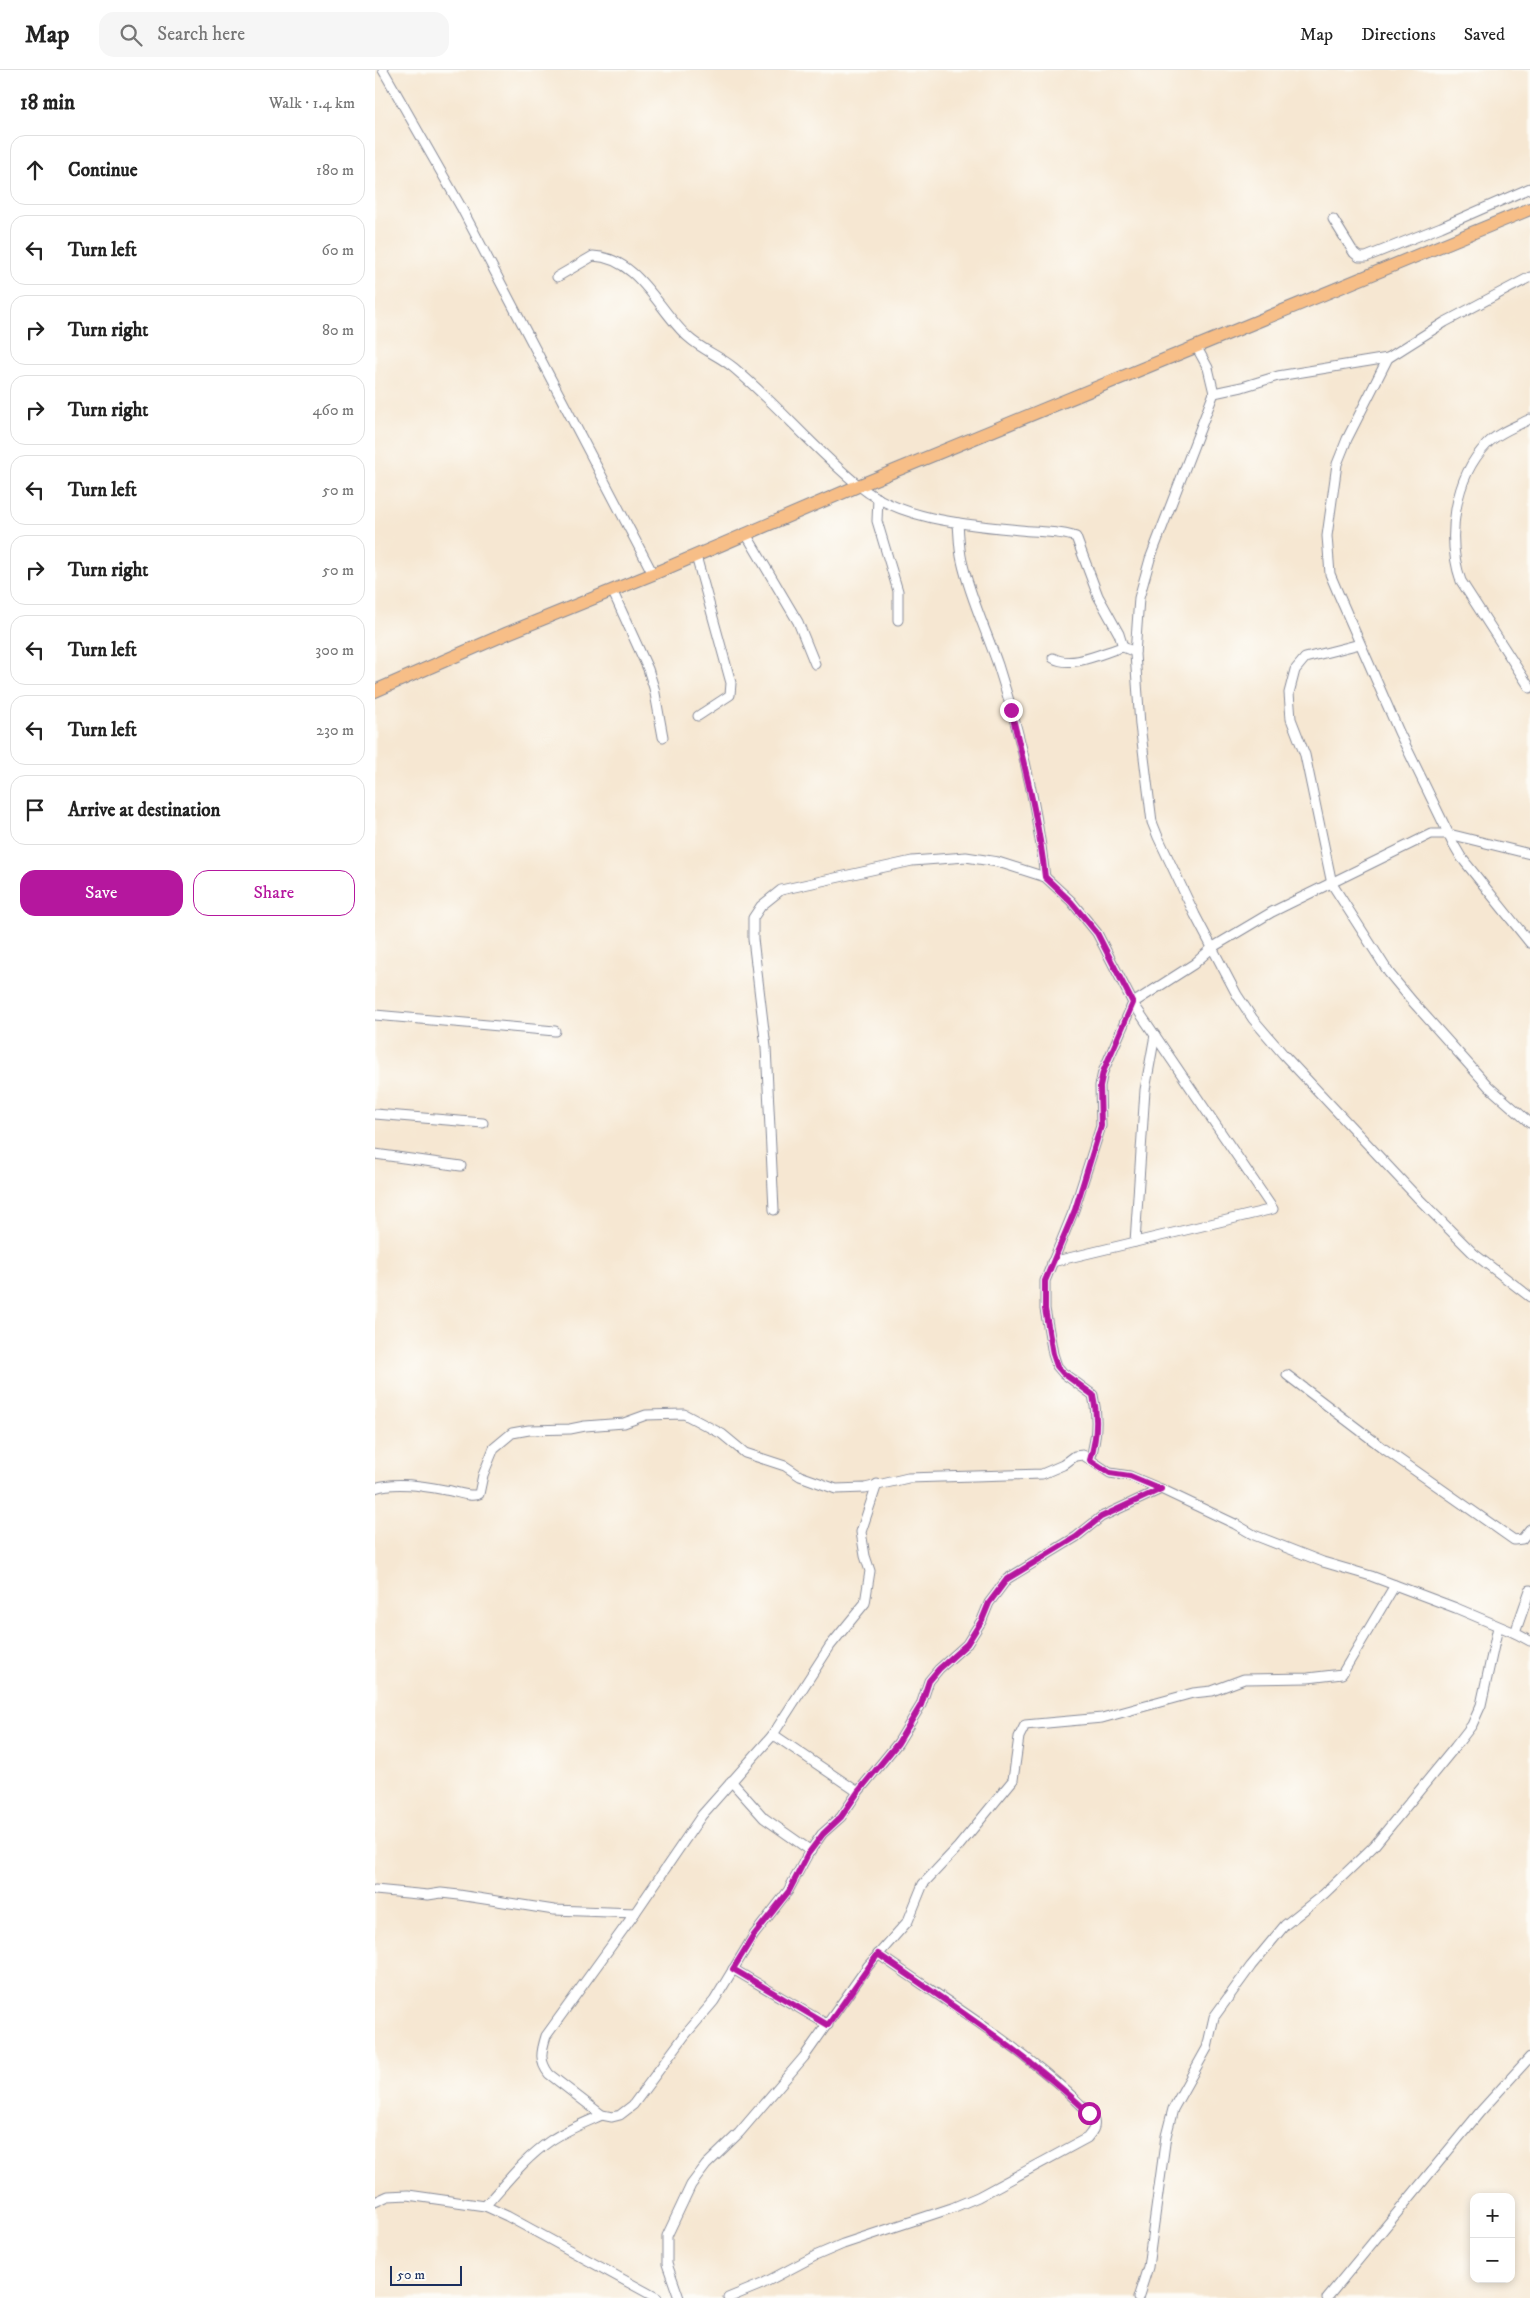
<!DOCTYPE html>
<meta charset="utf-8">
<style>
body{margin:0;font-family:"IM FELL DW Pica",serif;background:#f6f6f6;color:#222}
.controls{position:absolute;right:15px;bottom:15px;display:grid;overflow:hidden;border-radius:10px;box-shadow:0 2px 8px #0003}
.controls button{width:45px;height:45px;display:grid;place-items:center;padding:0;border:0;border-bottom:1px solid #e0e0e0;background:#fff;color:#222;font:25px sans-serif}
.scale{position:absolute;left:15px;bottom:12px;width:72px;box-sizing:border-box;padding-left:5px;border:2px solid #1b2f5e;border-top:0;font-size:14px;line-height:18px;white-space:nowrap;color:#1b2f5e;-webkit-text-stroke:4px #fdfcf7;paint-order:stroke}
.stop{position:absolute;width:15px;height:15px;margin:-11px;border:4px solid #b5179e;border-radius:50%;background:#fff}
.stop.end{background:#b5179e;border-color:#fff;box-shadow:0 1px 5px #0008}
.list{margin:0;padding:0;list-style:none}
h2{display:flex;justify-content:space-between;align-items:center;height:65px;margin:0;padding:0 20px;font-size:21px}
h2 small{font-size:16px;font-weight:400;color:#767676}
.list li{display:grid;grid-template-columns:32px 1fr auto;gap:15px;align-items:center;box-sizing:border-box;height:70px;margin:0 10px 10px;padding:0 10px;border:1px solid #e0e0e0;border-radius:15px}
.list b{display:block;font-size:19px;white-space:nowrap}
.list em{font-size:16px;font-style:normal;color:#767676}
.actions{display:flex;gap:10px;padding:15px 20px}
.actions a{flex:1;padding:11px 0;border:1px solid #b5179e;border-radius:15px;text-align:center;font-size:18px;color:#b5179e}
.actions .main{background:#b5179e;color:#fff}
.icon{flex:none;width:28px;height:28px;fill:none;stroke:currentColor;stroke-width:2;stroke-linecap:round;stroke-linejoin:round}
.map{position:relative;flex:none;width:1155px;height:2228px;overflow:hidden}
header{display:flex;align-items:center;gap:30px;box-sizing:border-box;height:70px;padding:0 25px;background:#fff;border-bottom:1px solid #e0e0e0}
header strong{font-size:24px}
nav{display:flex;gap:28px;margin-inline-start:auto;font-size:18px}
.search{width:350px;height:45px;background:#f6f6f6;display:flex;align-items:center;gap:12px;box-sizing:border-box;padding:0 18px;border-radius:15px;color:#767676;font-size:19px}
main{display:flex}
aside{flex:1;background:#fff}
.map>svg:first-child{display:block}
</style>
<header>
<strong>Map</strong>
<div class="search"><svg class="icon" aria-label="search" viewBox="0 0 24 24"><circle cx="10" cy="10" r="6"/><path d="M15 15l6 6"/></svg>Search here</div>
<nav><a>Map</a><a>Directions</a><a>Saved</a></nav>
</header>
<main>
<aside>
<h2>18 min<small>Walk · 1.4 km</small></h2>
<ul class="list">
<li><svg class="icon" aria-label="ahead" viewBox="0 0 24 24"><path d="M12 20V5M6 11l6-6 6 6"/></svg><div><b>Continue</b></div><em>180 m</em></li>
<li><svg class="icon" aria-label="left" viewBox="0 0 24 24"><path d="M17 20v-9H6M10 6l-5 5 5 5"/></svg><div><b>Turn left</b></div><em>60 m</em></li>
<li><svg class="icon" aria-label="right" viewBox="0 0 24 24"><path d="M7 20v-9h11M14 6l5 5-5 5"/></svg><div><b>Turn right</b></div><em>80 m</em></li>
<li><svg class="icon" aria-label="right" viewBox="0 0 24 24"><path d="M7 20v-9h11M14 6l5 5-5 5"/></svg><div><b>Turn right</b></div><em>460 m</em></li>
<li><svg class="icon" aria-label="left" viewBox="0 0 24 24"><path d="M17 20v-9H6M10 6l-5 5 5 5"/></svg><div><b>Turn left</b></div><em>50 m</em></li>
<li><svg class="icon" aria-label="right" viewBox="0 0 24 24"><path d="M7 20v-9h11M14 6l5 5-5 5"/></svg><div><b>Turn right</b></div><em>50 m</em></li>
<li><svg class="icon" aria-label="left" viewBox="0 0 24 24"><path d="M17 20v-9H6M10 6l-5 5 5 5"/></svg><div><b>Turn left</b></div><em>300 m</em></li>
<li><svg class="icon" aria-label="left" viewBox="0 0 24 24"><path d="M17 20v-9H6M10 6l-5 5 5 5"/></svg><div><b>Turn left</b></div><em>230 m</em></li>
<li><svg class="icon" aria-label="arrive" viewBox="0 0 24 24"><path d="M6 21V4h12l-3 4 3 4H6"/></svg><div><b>Arrive at destination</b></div></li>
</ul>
<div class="actions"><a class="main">Save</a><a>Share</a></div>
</aside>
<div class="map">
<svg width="1155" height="2228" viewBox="0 0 1155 2228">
<rect width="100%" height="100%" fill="#fdfcf7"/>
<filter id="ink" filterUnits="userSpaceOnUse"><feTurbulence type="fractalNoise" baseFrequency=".02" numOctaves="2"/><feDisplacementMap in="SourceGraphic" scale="10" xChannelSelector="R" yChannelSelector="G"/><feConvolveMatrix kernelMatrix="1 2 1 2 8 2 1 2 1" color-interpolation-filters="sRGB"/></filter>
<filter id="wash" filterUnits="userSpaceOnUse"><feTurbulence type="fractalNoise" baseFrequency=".0096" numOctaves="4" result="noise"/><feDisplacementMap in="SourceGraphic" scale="20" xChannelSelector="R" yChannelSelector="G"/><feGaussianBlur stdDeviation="1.12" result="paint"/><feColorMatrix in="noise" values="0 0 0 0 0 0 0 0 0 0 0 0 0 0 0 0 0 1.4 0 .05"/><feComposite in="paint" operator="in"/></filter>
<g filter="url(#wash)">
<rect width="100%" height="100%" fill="#f6e7d2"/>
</g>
<g filter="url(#ink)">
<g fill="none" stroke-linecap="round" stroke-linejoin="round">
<defs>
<g id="street">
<polyline points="8,0 86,137 278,504"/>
<polyline points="958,149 979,183 984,187 991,187 1066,157 1155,118"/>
<path d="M182 207 218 186C264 188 283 240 313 267 327 280 345 286 359 298 403 335 439 379 483 415 525 450 593 455 645 460 662 462 684 461 701 467L723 526 744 564 748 577 760 582"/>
<polyline points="1155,207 1070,252 1013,288 972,369 962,394 952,466 955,504 963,523 1024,662 1079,775 1086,787 1155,873"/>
<polyline points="821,276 833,298 839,323 775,489 764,528 760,584 765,655 777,752 783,767 820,845 862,925 878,949 908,984 1042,1127 1098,1183 1155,1227"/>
<polyline points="839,323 867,317 903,306 1013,288"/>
<path d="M1155 349C1142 356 1122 363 1112 374 1079 408 1071 468 1086 511L1155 618"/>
<polyline points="503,428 502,451 523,521 523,550"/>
<path d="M583 453C584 465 584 479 587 491 595 527 611 560 623 595 645 663 662 736 670 807"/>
<polyline points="371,464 423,552 440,594"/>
<polyline points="321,486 356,613 355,625 323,646"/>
<polyline points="237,520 273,599 279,618 288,667"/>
<polyline points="985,574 930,588 920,600 914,623 916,649 930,685 957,814 1014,903 1038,932 1114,1017 1155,1053"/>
<path d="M678 588C698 599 728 582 748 577"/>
<polyline points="0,945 180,961"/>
<polyline points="0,1044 108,1053"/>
<polyline points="0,1084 86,1096"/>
<polyline points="399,1140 391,977 378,869 378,848 386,836 406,820 537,791 591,787 623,792 670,807 696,831 722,863 758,933 898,1139 677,1192"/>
<polyline points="760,1172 770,1020 780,965"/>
<polyline points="912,1305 1008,1378 1139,1470 1147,1469 1155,1459"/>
<path d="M715 1390C722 1368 723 1346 718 1325L688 1303 682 1296 678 1284 670 1239V1211L699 1140 726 1056 725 1016 728 1002 758 933 819 894 838 877 897 842 1056 764H1074L1155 784"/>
<path d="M502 1414 486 1462 490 1486 495 1501 490 1533 455 1576 397 1666 327 1745 260 1843 171 1966C166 1982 164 1991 174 2004L227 2045 237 2047 245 2045 258 2035 310 1965 339 1931 379 1865 413 1821 433 1784 447 1764 466 1747 483 1722 523 1673 546 1635 554 1611 564 1599 592 1574 607 1550 614 1533 632 1509 701 1467 726 1447 786 1419"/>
<path d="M0 1418C21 1411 48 1416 70 1420 81 1421 95 1428 104 1424L108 1405 119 1378 137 1363 154 1360 195 1359 210 1356 249 1353 271 1345 309 1344 347 1364 370 1383 410 1396 425 1406 461 1419 490 1418 533 1408 667 1404 688 1395 700 1386 708 1385 735 1403 755 1406 786 1419 860 1454 879 1465 948 1492 996 1506 1081 1538 1140 1563 1155 1571"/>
<polyline points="1140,1563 1155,1520"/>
<polyline points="397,1666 402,1667 483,1722"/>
<polyline points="356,1711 389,1748 436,1781"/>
<polyline points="0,1820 53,1825 66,1823 84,1825 179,1840 260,1843"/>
<polyline points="358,1899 453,1955"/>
<polyline points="0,2132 13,2126 33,2125 110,2136 132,2146 282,2228"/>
<path d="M110 2136C130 2114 150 2088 175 2071 191 2060 209 2053 227 2045"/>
<polyline points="304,2228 292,2194 292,2166 316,2115 331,2095 364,2063 429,1987 493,1896 533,1851 548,1814 583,1777 638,1710 644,1667 650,1655 727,1648 818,1623 837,1621 869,1609 933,1608 967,1604 1020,1515"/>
<path d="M353 2228 387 2214 440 2186 468 2174 577 2138 603 2127 712 2068C716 2063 721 2058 719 2051 716 2042 705 2035 699 2028 640 1973 569 1930 503 1884"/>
<polyline points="763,2228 773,2197 791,2066 798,2039 832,1978 839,1947 876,1896 910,1855 949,1824 999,1776 1080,1677 1097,1655 1106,1635 1123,1557"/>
<polyline points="952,2228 1105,2042 1155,1987"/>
</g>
<polyline id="primary" points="0,621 133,563 278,504 483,416 1155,139"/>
</defs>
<!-- street casing -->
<use href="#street" stroke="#888b98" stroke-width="11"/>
<!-- primary casing -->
<use href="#primary" stroke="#888b98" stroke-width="14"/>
<!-- street -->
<use href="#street" stroke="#fff" stroke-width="9"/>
<!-- primary -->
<use href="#primary" stroke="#f7be87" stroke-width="12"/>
</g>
</g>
<g fill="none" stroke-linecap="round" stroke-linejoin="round" filter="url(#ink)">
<!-- route -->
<path stroke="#b5179e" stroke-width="6" d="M636 640C649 695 664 750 670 807L696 832 722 863 758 933 728 1002 725 1016 726 1056 700 1140 670 1211V1239L678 1284 682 1296 688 1303 718 1325C723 1346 722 1368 715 1390L735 1403 755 1406 786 1419 726 1447 701 1467 632 1509 614 1533 607 1550 592 1574 564 1599 554 1611 546 1635 523 1673 483 1722 466 1747 448 1764 433 1784 414 1821 379 1865 358 1899 453 1955 503 1884C575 1934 649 1982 714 2043"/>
</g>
</svg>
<div class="controls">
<button>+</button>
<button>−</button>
</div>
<div class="scale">50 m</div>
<div class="stop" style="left:714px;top:2043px"></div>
<div class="stop end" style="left:636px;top:640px"></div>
</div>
</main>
